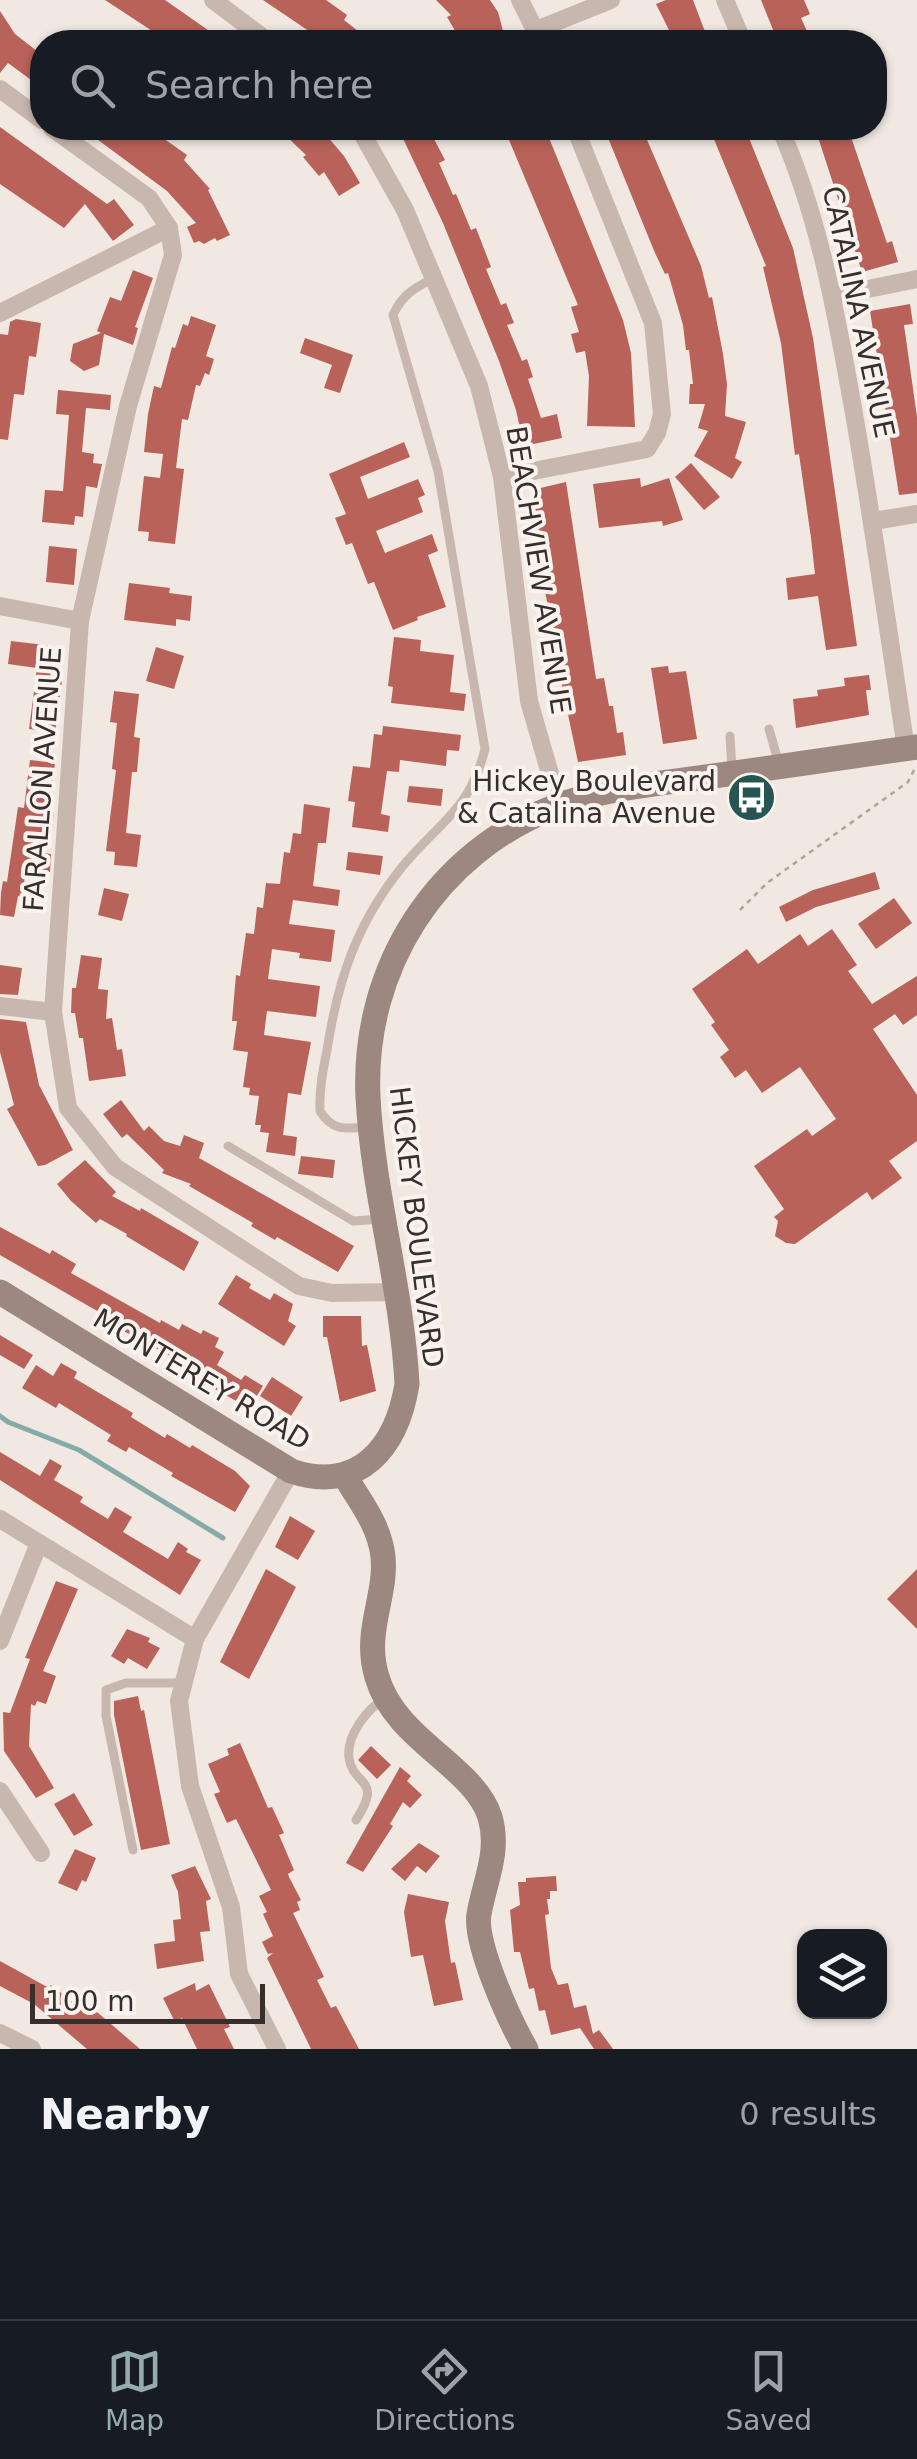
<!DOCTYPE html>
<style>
body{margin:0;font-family:"DejaVu Sans",sans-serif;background:#242831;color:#f1f3f6}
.controls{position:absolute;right:30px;bottom:30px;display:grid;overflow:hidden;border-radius:20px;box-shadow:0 2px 8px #0004}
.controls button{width:90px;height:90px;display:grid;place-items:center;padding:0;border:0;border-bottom:2px solid #363941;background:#171b24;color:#f1f3f6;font:50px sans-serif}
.scale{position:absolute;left:30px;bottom:25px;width:235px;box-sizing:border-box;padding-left:10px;border:5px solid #382e2c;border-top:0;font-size:28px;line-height:35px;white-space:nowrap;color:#382e2c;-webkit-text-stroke:8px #f9f3ef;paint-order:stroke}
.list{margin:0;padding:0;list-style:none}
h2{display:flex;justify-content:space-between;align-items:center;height:130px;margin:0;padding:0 40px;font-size:42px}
h2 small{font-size:32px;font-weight:400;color:#9ea1a6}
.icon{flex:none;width:55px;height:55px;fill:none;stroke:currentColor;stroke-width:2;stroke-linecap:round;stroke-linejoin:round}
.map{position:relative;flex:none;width:917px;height:2049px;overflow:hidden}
.search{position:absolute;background:#171b24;box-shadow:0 2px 8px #0004;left:30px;right:30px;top:30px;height:110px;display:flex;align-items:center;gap:25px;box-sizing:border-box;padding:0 35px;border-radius:40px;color:#9ea1a6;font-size:38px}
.sheet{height:270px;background:#171b24}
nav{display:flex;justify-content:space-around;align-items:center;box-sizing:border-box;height:140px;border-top:2px solid #363941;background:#171b24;font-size:28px;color:#9ea1a6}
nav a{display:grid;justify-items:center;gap:5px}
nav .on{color:#96acac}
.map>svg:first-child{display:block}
</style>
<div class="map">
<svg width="917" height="2049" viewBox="0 0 917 2049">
<rect width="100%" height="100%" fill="#f1e8e2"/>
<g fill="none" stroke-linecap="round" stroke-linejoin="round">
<!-- stream -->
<polyline stroke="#84aba7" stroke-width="5" points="0,1416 8,1422 79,1450 223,1538"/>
</g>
<!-- building -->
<g fill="#b86259">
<polygon points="105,0 165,0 215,35 210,42 169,42"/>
<polygon points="263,0 326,0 347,15 344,20 372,42 325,42"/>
<polygon points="436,0 490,0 498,12 506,42 467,42 462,31 457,34 447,17 451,15"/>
<polygon points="666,0 693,0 709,42 675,42 656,4"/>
<polygon points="761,0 804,0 810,14 801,18 812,42 778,42"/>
<polygon points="0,11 15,34 42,55 42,88 8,63 0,73"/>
<polygon points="0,127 107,204 114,199 134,225 113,241 85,204 64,228 0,184"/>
<polygon points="82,128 149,128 187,155 184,160 210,189 208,190 230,235 217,241 215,238 204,244 199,241 194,243 187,227 196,223 167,191"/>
<polygon points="294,128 320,128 344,156 360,183 339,196 324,172 319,176 303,157 306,155 286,136"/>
<polygon points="398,128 427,128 433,137 445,160 439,163 453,195 456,194 471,230 476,228 491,267 486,269 501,305 506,303 514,323 507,325 522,361 527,359 533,377 528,379 541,418 557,414 562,438 524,446 516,410 499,361 443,223"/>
<polygon points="504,128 545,128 623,320 631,353 635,427 587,426 589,376 585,351 576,353 571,334 579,332 571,307 578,305"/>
<polygon points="604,128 642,128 701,266 709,298 712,297 723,354 727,384 725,416 746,422 735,458 742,462 732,479 694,456 708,431 698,428 705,404 689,404 690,384 693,384 689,350 686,350 683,325 668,273 665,274 655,253"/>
<polygon points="722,128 745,128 793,248 813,338 857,646 826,650 818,596 788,600 786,578 815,574 811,538 799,454 795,455 781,343 763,267 766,266 711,132"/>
<polygon points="815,128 848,128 887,243 892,241 898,262 862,272"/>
<polygon points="133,270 153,278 135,327 138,328 133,345 104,334 99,365 84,371 70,361 73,344 101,333 97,331 110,297 121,301"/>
<polygon points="910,304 913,324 904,325 917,417 917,493 899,495 870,311"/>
<polygon points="191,316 216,325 206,356 214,359 209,375 205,373 200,386 196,385 188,420 182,419 176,468 184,469 175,544 148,541 149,532 138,531 144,476 160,478 163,454 144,452 148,414 154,386 161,388 172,347 175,348 183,324 188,326"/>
<polygon points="16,319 41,323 36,357 29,356 24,395 14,394 8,440 0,439 0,334 8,335 10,322"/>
<polygon points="305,338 353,355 340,393 324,388 332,365 300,353"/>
<polygon points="58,390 111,395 110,410 86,408 82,452 94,454 93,463 102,464 97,488 86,486 83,517 75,516 74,525 42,522 45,490 63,491 69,415 56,414"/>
<polygon points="404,442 410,457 360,477 368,499 418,479 425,495 418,498 423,512 376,531 385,553 432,534 438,551 428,555 446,607 417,617 418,620 393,630 374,582 368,584 352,543 346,545 335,518 346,514 329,474"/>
<polygon points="691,463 720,497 704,510 675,477"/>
<polygon points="640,478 641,487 669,478 683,520 663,526 662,521 599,528 593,484"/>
<polygon points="566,482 596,679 604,678 609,706 613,706 617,733 623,732 626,755 578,762 561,681 557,682 549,632 553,631 536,547 541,546 532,490"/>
<polygon points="49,546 77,549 74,585 46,582"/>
<polygon points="129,583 170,588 169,593 192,596 190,621 176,619 176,626 124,620"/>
<polygon points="394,637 421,640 420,651 454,655 450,692 466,694 464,711 391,703 393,687 388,686"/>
<polygon points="11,641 53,646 50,679 62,681 55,732 29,729 37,668 8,664"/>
<polygon points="156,647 184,656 174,689 146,681"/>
<polygon points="668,666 669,673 686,671 697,739 663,744 651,668"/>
<polygon points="869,675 871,690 866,690 869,715 796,728 793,699 818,696 817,690 845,686 844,678"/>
<polygon points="114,691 139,694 134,737 140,738 137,772 132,772 126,833 141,835 137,867 114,865 115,852 106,851 116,770 112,769 117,723 110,722"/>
<polygon points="383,726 461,735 459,751 447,750 446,766 400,760 399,772 387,771 381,814 390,816 388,832 352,827 355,802 348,801 353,766 370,768 374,734 382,735"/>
<polygon points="30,760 55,763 49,811 54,812 52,830 46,829 43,853 51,854 50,872 26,870 22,897 18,896 14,917 0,915 1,893 3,881 7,882 18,807 24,808"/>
<polygon points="409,786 443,789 441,806 407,802"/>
<polygon points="304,804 330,808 326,843 318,843 313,886 340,890 338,906 293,900 289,924 335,930 331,962 299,958 300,953 272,949 268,979 320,986 316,1017 267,1011 264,1035 311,1042 301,1095 288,1093 283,1135 297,1137 295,1156 266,1152 269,1133 260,1132 261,1125 255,1125 259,1096 249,1095 250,1088 243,1087 248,1052 233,1050 237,1021 232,1021 236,975 240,976 246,933 254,934 257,907 263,908 266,883 280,884 284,852 290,853 293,833 301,834"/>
<polygon points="348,852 383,856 380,875 346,870"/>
<polygon points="875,872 880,889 816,907 786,922 779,907 813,890"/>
<polygon points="104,888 129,894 122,921 98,915"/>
<polygon points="894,898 912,923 876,949 858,924"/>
<polygon points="832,929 857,965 848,971 872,1004 917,976 917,1015 903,1025 895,1014 873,1029 917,1095 917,1141 889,1161 902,1178 872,1200 867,1192 795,1244 786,1243 775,1236 778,1221 774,1217 784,1209 754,1166 807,1129 812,1136 836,1119 800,1067 762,1093 746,1070 735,1078 720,1057 729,1050 711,1025 715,1022 692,989 747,949 758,964 800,934 808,946"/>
<polygon points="81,955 102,958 98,989 108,990 106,1019 112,1018 117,1050 122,1049 126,1076 89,1081 83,1038 79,1038 75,1013 71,1013 72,988 76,988"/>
<polygon points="0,965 22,968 18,995 0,994"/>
<polygon points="0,1019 26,1022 39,1085 73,1150 45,1165 38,1166 7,1109 14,1105 0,1052"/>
<polygon points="121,1100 144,1131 149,1126 164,1141 180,1146 184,1135 204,1143 199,1158 354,1246 338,1272 277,1237 275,1240 251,1226 253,1223 189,1186 191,1184 162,1173 164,1170 127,1134 122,1138 103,1114"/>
<polygon points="301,1156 335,1160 333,1178 298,1174"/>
<polygon points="85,1160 116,1192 112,1196 140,1211 141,1208 199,1242 184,1271 126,1236 127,1234 100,1219 96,1223 71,1201 57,1184"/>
<polygon points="0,1227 50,1254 52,1250 76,1264 71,1273 160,1323 161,1320 179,1330 182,1324 201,1334 203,1330 219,1338 215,1347 224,1352 217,1365 241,1380 245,1375 263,1386 249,1408 193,1377 197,1370 116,1327 118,1323 0,1255"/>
<polygon points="236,1275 251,1284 249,1288 270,1300 274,1293 293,1304 288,1321 296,1326 284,1346 218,1304"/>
<polygon points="323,1316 361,1316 362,1346 367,1345 376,1391 340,1402 327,1337 323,1337"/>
<polygon points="0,1335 33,1355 24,1369 0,1355"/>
<polygon points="61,1363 77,1372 74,1378 133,1413 131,1417 165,1438 167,1434 190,1448 192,1445 235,1471 250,1486 235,1512 171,1476 173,1473 129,1447 126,1452 107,1441 111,1435 59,1403 56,1408 22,1388 36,1365 53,1376"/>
<polygon points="272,1377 303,1397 291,1416 260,1396"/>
<polygon points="0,1452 40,1476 50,1459 62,1466 54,1480 83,1497 80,1502 108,1519 115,1507 132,1517 123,1532 168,1559 178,1542 188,1549 186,1552 201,1560 180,1595 0,1480"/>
<polygon points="290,1516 315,1531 298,1560 275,1547"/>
<polygon points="266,1569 296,1587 249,1679 220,1662"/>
<polygon points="917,1569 917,1629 887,1599"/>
<polygon points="56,1581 78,1589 43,1671 56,1676 46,1704 37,1701 35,1706 31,1704 29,1746 54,1788 36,1798 4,1751 3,1712 10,1713 30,1659 25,1658"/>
<polygon points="127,1629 150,1638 148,1642 160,1648 147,1669 128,1658 124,1664 111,1656"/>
<polygon points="138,1696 141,1711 144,1710 170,1844 141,1850 114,1715 114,1701"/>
<polygon points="240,1743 268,1808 272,1807 284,1833 279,1835 294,1870 288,1874 289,1877 301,1900 297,1902 300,1910 293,1913 324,1977 317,1980 331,2008 336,2006 359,2049 311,2049 267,1958 273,1953 268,1954 262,1942 273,1936 263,1914 267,1912 259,1896 271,1890 236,1819 227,1823 214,1794 220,1792 208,1764 229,1755 227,1749"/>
<polygon points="371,1746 391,1765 377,1779 358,1760"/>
<polygon points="400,1767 411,1776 407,1781 422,1795 410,1808 403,1802 390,1824 393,1826 363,1872 346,1863"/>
<polygon points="74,1793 93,1825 74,1836 54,1804"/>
<polygon points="419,1843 440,1856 426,1873 417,1866 405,1881 391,1869"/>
<polygon points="75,1849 96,1858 86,1882 82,1880 77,1891 58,1883"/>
<polygon points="195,1866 211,1899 206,1901 210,1931 200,1932 204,1961 157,1969 154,1944 175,1941 173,1920 181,1919 178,1892 171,1875"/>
<polygon points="556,1876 557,1891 550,1891 550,1899 547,1899 549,1914 545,1915 551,1968 558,1985 568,1983 574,2008 586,2005 593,2034 599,2030 613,2049 594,2049 580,2028 551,2035 545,2010 539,2011 534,1988 529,1989 520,1952 514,1952 510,1910 520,1905 518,1882 526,1882 526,1878"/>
<polygon points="408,1894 449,1902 445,1921 451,1963 455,1962 463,2000 434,2006 423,1955 411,1957 404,1912"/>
<polygon points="0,1961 49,1988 51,1985 78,2006 83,2000 140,2049 87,2049 34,2004 0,1986"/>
<polygon points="195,1983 196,1991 209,1984 230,2027 224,2029 234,2049 197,2049 182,2018 175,2022 163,1998"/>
</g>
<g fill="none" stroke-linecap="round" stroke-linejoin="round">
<!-- path -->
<polyline stroke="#b4a199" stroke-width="2.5" stroke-dasharray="5 5" stroke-linecap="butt" points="740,910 767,883 908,782 914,770"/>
<!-- lane -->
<g stroke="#c8b7af" stroke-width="9">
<polyline points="769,729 779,764"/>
<polyline points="730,736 732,770"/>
<path d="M367 1127C345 1129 332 1131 320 1111 319 1090 323 1070 327 1050 338 979 357 923 402 867 439 822 470 810 485 749L438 471 393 315C402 295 414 288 434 278"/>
<polyline points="228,1146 353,1221 382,1219"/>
<path d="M356 1820C384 1777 353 1787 349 1758 346 1736 367 1709 384 1699"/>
<polyline points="133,1850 106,1716 106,1690 126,1683 184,1683"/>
</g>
<!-- street -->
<g stroke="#c8b7af" stroke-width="18">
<polyline points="213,0 269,42"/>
<polyline points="520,0 541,42"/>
<polyline points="725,0 743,42"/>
<polyline points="536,30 611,0"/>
<polyline points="0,89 42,120"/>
<polyline points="52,128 149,198 169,228 173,255 128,406 80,621 53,1012 68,1108 115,1167 299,1286 332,1293 396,1292"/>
<polyline points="359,128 405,210 479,386 502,477 529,701 559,805"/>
<path d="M780 128C819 217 836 312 853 408 873 522 889 635 906 749"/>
<polyline points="833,296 917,279"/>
<polyline points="0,313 169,228"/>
<polyline points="502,477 647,449 657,433 662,414 653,323 575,128"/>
<polyline points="873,521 917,514"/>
<polyline points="0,606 80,621"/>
<polyline points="0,1006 53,1012"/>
<polyline points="0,1519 195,1639"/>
<polyline points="0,1641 39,1543"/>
<polyline points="0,1791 41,1853"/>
<polyline points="0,2033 32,2049"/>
<polyline points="277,2049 239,1974 231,1907 190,1786 179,1701 195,1639 291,1471"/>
</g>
<!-- secondary -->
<g stroke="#9c8781" stroke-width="25">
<path d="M0 1292 291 1471C359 1494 397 1447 407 1384 402 1288 373 1194 368 1097 362 968 436 852 557 806 605 788 656 784 706 777 776 767 847 757 917 747"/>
<path d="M344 1475C360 1501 380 1526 383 1557 387 1596 363 1632 377 1677 395 1740 474 1766 490 1817 500 1852 485 1880 479 1914 474 1943 510 2022 526 2049"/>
</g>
</g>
<!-- icons -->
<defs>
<symbol id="bus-disc" viewBox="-11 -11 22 22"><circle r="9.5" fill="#265552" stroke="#f9f3ef"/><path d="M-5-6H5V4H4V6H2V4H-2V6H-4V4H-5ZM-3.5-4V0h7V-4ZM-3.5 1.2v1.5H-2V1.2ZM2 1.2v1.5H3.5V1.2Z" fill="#fff"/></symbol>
</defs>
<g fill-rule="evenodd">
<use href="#bus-disc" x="724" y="770" width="55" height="55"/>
</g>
<g text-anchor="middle" stroke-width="8" stroke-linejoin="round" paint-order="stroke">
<!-- street labels -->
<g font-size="28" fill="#382e2c" stroke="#f9f3ef">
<text transform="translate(859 312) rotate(78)" y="10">CATALINA AVENUE</text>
<text transform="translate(539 570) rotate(81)" y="10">BEACHVIEW AVENUE</text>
<text transform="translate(42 779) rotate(-86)" y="10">FARALLON AVENUE</text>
<text transform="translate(417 1227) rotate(83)" y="10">HICKEY BOULEVARD</text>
<text transform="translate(202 1379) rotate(31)" y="10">MONTEREY ROAD</text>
</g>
<!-- poi labels -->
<g font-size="28" fill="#382e2c" stroke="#f9f3ef" text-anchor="end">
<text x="716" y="791">Hickey Boulevard<tspan x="716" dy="32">&amp; Catalina Avenue</tspan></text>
</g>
</g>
</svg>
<div class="controls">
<button><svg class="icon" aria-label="layers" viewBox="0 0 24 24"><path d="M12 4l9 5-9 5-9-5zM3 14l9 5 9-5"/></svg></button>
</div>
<div class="scale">100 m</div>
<div class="search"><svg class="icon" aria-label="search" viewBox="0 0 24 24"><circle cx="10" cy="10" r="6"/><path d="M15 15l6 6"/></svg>Search here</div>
</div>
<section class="sheet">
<h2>Nearby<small>0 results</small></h2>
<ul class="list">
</ul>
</section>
<nav>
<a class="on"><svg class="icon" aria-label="map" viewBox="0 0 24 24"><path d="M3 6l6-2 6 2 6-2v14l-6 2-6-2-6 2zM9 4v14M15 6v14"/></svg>Map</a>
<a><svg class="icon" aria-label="directions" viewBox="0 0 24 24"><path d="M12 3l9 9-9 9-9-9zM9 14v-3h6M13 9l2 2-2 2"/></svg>Directions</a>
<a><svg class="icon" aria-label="saved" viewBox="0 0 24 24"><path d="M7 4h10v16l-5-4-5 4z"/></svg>Saved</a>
</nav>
